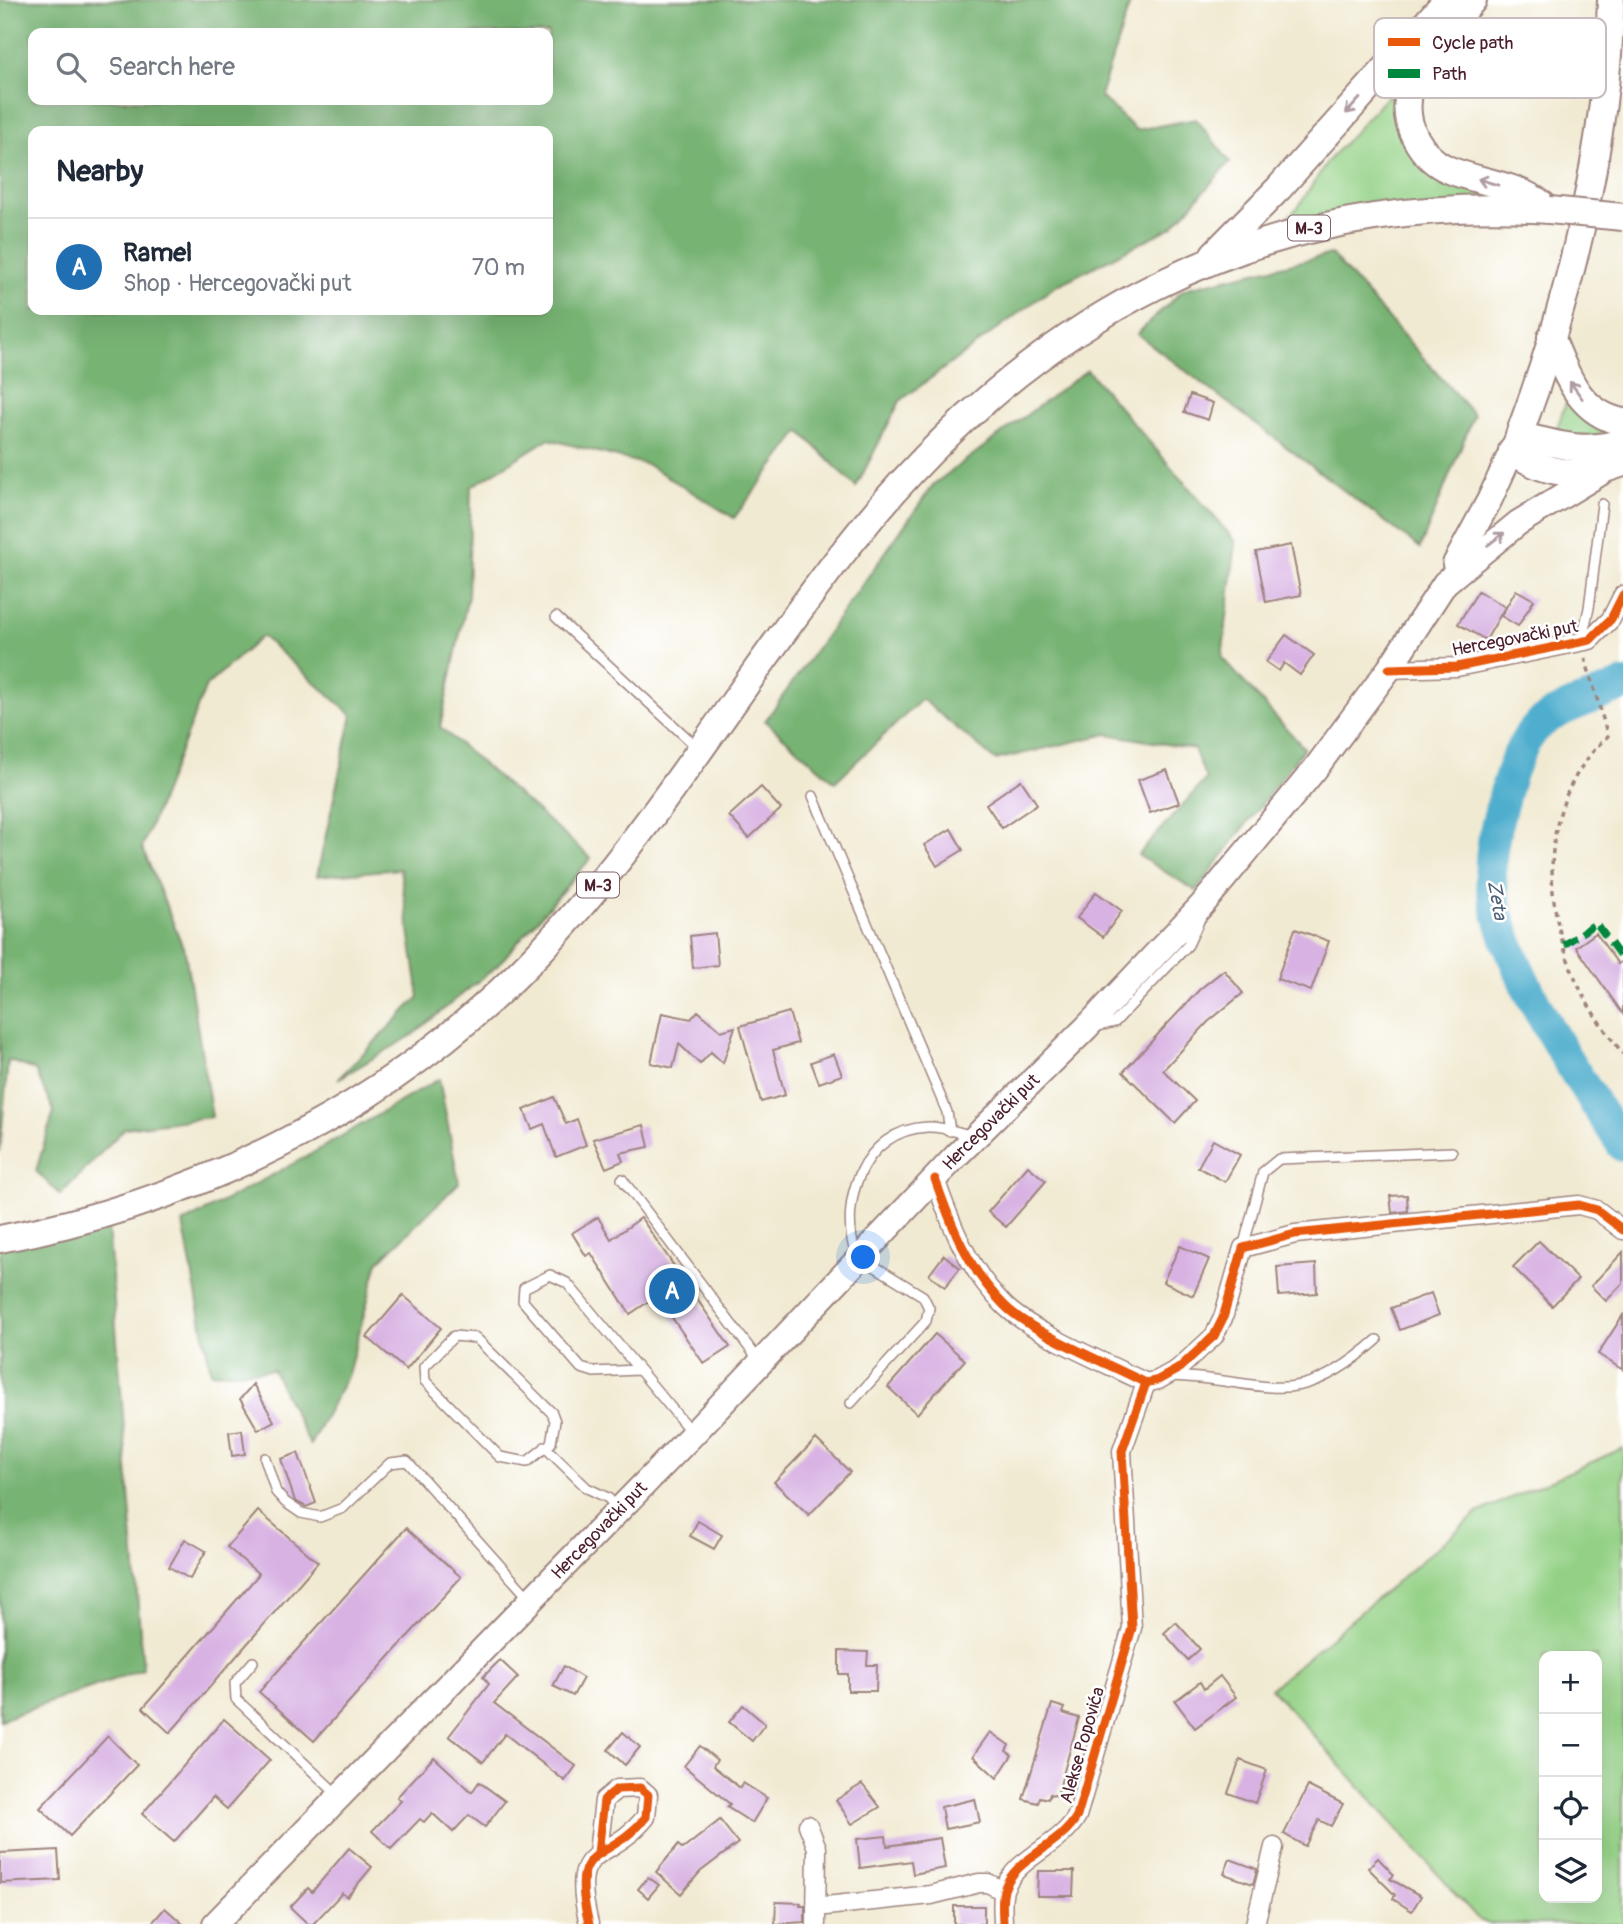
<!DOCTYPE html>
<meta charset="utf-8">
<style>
body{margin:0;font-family:Pangolin,sans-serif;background:#f2f2f3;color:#1f2937}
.controls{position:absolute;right:21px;bottom:21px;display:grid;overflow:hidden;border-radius:14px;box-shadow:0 7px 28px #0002}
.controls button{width:63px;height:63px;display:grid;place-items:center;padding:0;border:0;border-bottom:2px solid #e0e1e3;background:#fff;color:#1f2937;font:35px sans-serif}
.you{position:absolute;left:864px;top:1258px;width:24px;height:24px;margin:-18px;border:5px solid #fff;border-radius:50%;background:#1a73e8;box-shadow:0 0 0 10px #1a73e833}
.badge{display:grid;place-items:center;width:46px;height:46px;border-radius:50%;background:#1f6fb2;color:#fff;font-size:23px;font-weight:700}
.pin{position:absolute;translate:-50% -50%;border:4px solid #fff;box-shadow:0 2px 7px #0006}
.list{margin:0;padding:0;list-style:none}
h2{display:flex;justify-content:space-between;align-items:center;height:91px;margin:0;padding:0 28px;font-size:30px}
h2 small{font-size:23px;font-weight:400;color:#747a83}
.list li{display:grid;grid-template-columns:46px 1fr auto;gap:21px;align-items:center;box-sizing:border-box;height:98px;padding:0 28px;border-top:2px solid #e0e1e3}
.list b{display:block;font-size:26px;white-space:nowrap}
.list p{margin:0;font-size:23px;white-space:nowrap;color:#747a83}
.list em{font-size:23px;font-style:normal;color:#747a83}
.icon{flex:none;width:38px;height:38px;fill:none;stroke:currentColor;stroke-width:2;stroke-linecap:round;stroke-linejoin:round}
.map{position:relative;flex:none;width:1623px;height:1924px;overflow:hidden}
.search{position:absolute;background:#fff;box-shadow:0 7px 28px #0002;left:28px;top:28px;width:525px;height:77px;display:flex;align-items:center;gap:18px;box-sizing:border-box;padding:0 24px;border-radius:14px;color:#747a83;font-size:26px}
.panel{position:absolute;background:#fff;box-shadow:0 7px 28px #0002;left:28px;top:126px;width:525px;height:189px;border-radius:14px}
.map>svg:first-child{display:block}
</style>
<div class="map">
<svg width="1623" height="1924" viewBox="0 0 1623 1924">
<rect width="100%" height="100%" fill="#fff"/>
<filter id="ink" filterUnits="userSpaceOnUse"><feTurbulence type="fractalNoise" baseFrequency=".0143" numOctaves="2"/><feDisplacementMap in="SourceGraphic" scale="14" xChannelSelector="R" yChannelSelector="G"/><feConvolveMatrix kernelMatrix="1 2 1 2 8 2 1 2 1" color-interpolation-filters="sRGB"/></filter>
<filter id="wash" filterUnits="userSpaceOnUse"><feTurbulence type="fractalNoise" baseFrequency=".00686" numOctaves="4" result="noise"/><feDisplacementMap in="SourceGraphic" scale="28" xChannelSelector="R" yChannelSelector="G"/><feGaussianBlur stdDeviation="1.57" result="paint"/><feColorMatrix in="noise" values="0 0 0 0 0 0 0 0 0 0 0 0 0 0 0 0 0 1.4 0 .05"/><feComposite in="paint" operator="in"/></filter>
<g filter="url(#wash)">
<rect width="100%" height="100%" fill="#f1ead2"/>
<!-- green -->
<g fill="#94d186" stroke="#6f7858" stroke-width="2" fill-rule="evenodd">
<polygon points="1475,0 1429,65 1410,135 1499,198 1276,230 1299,206 1327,162"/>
<polygon points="1570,391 1623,439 1554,437"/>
<path d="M1623 1448V1924H1489L1479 1920 1271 1688 1479 1512ZM1544 1656H1597V1898H1544Z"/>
</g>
<!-- forest -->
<g fill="#77b373" stroke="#60694f" stroke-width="2" fill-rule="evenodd">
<path d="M0 0H1131L1100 96 1136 130 1196 119 1230 162 1172 227 1054 287 900 401 856 487 800 431 734 518 648 465 548 439 471 487 468 596 440 727 591 858 498 965 411 1036 338 1079 419 997 400 869 317 876 352 715 262 636 206 686 142 847 185 952 212 1117 125 1128 60 1195 36 1171 54 1111 35 1070 8 1060 0 1152ZM33 33H548V100H33ZM33 131H548V310H33Z"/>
<polygon points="1331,254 1474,415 1420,548 1137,334 1184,289"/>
<polygon points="1087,370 1236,542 1222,658 1304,748 1196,891 1138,855 1206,779 1194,749 1107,734 995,760 922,699 835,782 765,721 934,484"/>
<polygon points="439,1079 459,1183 378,1262 348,1374 310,1445 273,1370 211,1373 183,1223 304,1158"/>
<polygon points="107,1213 143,1669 0,1720 0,1238"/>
</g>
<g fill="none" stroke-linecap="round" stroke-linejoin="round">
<!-- river -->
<path stroke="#4faece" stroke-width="32" d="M1623 685C1601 695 1563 707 1545 720 1524 734 1511 769 1505 793 1497 821 1487 857 1492 887 1505 969 1576 1076 1623 1146"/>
</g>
<g id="blocks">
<!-- building -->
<g fill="#d8b2e3">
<polygon points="1190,395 1213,403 1208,420 1184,412"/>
<polygon points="1291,545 1301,595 1266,602 1256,552"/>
<polygon points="1516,590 1534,600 1518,626 1501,616"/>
<polygon points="1478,591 1505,607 1486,640 1458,624"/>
<polygon points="1286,635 1314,655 1300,675 1284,663 1279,671 1266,662"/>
<polygon points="1167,770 1179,803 1150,813 1138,780"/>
<polygon points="1021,780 1037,804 1002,828 986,804"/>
<polygon points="761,787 781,809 749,838 729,816"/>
<polygon points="951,829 963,850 937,866 924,845"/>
<polygon points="1096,892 1122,911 1103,937 1077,918"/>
<polygon points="1295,929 1329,941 1311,991 1277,979"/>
<polygon points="715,933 718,965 693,968 690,936"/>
<polygon points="1596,933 1618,964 1623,960 1623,1014 1576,947"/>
<polygon points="1224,970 1243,993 1208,1022 1163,1070 1195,1101 1175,1123 1123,1072 1200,989"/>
<polygon points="698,1011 721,1031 735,1027 723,1063 711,1052 700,1064 679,1044 673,1068 651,1063 662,1013 691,1019"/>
<polygon points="789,1012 798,1043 773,1050 785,1095 761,1102 740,1026"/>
<polygon points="834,1054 842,1075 819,1083 811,1062"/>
<polygon points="554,1097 566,1124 577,1119 586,1145 556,1157 544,1124 532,1129 524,1110"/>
<polygon points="644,1125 649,1147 620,1153 623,1161 606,1168 593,1139"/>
<polygon points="1213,1140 1240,1155 1225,1182 1198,1167"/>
<polygon points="1028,1166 1046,1181 1006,1227 988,1212"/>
<polygon points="1407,1195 1408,1211 1392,1213 1390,1196"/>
<polygon points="598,1217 611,1239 641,1218 730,1347 704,1364 657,1296 630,1314 591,1253 586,1256 572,1233"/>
<polygon points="1539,1241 1578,1279 1552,1306 1513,1267"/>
<polygon points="1180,1246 1209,1259 1193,1296 1163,1282"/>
<polygon points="1623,1252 1623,1283 1606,1301 1591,1286"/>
<polygon points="944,1255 960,1268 945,1287 929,1275"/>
<polygon points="1316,1264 1317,1293 1279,1296 1277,1267"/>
<polygon points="1431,1293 1439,1315 1400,1330 1391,1308"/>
<polygon points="403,1295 441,1328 406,1370 367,1337"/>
<polygon points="1623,1315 1623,1370 1598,1354"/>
<polygon points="935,1334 965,1360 917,1414 888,1387"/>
<polygon points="253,1384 274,1421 258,1430 240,1399"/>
<polygon points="242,1430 245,1454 232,1456 229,1432"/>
<polygon points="816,1439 850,1472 809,1515 774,1482"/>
<polygon points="298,1453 316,1503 306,1507 295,1501 281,1459"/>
<polygon points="258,1511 318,1562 170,1733 143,1708 259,1574 227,1547"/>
<polygon points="698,1521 722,1535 714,1549 690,1536"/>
<polygon points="406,1528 461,1577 314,1741 259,1692"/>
<polygon points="185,1539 206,1551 190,1579 169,1567"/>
<polygon points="1176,1622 1200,1649 1188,1660 1164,1633"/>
<polygon points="839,1651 868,1652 867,1665 877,1665 876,1691 848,1691 848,1674 839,1674"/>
<polygon points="500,1660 518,1677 494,1703 576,1766 565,1781 505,1734 483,1762 449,1736 489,1684 483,1677"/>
<polygon points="564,1666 583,1678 573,1696 553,1686"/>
<polygon points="1220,1676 1236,1697 1195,1728 1175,1701 1200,1682 1204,1689"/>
<polygon points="1052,1704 1065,1708 1063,1713 1079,1718 1057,1796 1050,1794 1048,1799 1040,1797 1038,1803 1023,1799"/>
<polygon points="743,1705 765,1724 752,1741 729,1722"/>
<polygon points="224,1719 270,1760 227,1809 213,1797 174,1842 142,1814"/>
<polygon points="623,1732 640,1747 625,1765 608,1750"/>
<polygon points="990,1732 1009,1745 1006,1751 1012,1755 997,1778 973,1756"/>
<polygon points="108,1736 137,1765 70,1836 40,1808"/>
<polygon points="700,1746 717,1760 713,1766 740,1788 743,1783 767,1798 752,1823 727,1807 730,1804 684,1766"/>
<polygon points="434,1757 472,1792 479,1782 505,1801 485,1827 469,1815 453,1832 432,1813 424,1822 420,1819 391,1849 372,1831 401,1801 397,1797"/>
<polygon points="1240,1760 1267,1770 1255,1803 1228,1793"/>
<polygon points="862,1784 880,1807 852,1824 836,1800"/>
<polygon points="1308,1786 1343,1804 1331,1826 1319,1820 1305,1846 1284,1834"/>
<polygon points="975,1799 980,1822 945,1829 941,1807"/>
<polygon points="720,1820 738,1843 700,1872 681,1894 656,1872 678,1845 683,1849"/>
<polygon points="886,1836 887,1846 940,1838 945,1868 913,1874 911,1861 860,1868 857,1839"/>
<polygon points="349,1848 372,1867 347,1897 342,1893 313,1924 308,1924 290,1907 308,1888 312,1892"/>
<polygon points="58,1850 60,1880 0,1883 0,1853"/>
<polygon points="1378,1858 1394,1875 1390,1879 1421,1896 1412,1911 1393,1899 1395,1895 1368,1868"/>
<polygon points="1230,1859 1257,1869 1253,1884 1224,1874"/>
<polygon points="1038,1871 1074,1871 1073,1896 1037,1896"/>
<polygon points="648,1877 659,1885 648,1898 638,1889"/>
<polygon points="776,1902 801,1903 800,1906 805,1906 805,1922 775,1924"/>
<rect x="954" y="1906" width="30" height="18"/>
<polygon points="165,1908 183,1924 151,1924"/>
</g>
</g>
</g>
<g filter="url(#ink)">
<use href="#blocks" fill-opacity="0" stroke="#9e847e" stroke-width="2"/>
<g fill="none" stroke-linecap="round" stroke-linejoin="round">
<defs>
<g id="service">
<polyline points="556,617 699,749"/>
<polyline points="1581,642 1589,608 1602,504"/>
<polyline points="813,796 947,1112 950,1131"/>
<polyline points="1095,1027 1115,1022 1188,945 1199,921"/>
<polyline points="622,1179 760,1362"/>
<polyline points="1243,1248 1263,1172 1279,1159 1452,1152"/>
<polygon points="454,1336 476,1338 552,1413 555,1421 551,1443 527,1462 500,1457 425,1381 424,1367"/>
<polyline points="638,1370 594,1372 581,1368 523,1301 524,1288 550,1275 567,1283 692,1433"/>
<path d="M1170 1376C1268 1379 1292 1415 1377 1340"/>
<path d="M851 1403 926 1321 929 1308 923 1296 856 1255C838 1203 863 1130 927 1127 941 1126 957 1132 970 1135"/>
<polyline points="545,1447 587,1488 608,1498 618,1509"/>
<polyline points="265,1458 276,1492 285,1502 301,1513 320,1517 343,1508 390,1463 407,1461 529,1598"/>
<polyline points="253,1662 235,1683 236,1699 339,1796"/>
</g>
<g id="minor">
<polyline points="1389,669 1457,667 1590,640 1611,619 1623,595"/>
<path d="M935 1179C951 1225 968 1269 1004 1305 1030 1332 1109 1364 1146 1383L1158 1380 1178 1369 1214 1336 1223 1318 1243 1248 1295 1234 1579 1205 1597 1210 1623 1230"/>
<polyline points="808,1825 817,1848 816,1924"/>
<polyline points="816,1907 931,1895 979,1883 988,1883 1003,1891"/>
<path d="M589 1924C568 1839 606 1866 646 1817L648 1795 640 1788 617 1789 604 1800 598 1853"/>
<path d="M1003 1924C1003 1914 1001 1900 1004 1890 1015 1857 1060 1847 1077 1816L1132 1628 1122 1451 1146 1383"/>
<polyline points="1255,1924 1274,1847"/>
</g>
<g id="secondary">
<polyline points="1455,564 1490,499 1519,435"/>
<path id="s1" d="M215 1924 693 1434 957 1155 1086 1028 1202 905 1315 769 1389 669 1445 583 1518 523 1607 469"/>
</g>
<g id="primary">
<path d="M1473 0C1441 38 1386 85 1416 139 1423 152 1434 163 1447 169 1477 182 1516 184 1543 205"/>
<path d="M1611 0C1607 144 1570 300 1519 435 1554 444 1588 455 1623 441"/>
<polyline points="1214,254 1279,188 1447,0"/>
<path d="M1551 337C1566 374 1579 414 1623 422"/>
<path d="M1512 450C1546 477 1583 478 1623 463"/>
<path d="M0 1239C191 1203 376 1114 515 977 645 849 736 687 849 545 1027 319 1258 191 1549 210"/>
</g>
</defs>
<!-- service casing -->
<use href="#service" stroke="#9e847e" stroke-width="12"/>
<!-- minor casing -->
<use href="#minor" stroke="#9e847e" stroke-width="21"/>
<!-- secondary casing -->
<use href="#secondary" stroke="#9e847e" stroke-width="28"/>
<!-- primary casing -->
<use href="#primary" stroke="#9e847e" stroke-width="30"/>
<!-- path -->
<path stroke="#9e847e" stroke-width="3.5" stroke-dasharray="5 5" stroke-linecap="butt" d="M1585 658 1608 736C1536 802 1541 908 1581 991 1592 1014 1608 1034 1623 1054"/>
<!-- service -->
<use href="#service" stroke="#fff" stroke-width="9"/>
<!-- minor -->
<use href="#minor" stroke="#fff" stroke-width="18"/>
<!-- secondary -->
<use href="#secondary" stroke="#fff" stroke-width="24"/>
<!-- primary -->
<use href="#primary" stroke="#fff" stroke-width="26"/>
<defs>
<polyline id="primary-bridge" points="1549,210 1623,217"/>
</defs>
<!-- primary-bridge casing -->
<use href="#primary-bridge" stroke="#9e847e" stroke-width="30" stroke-linecap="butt"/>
<!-- primary-bridge -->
<use href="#primary-bridge" stroke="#fff" stroke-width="26"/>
<!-- quiet -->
<polyline stroke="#00873e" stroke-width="7" stroke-dasharray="14 7" stroke-linecap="butt" points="1564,945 1596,923 1618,953 1623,949"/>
<defs>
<g id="cycleway">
<polyline points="1389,669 1457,667 1590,640 1611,619 1623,595"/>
<path d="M935 1179C951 1225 968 1269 1004 1305 1030 1332 1109 1364 1146 1383L1158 1380 1178 1369 1214 1336 1223 1318 1243 1248 1295 1234 1579 1205 1597 1210 1623 1230"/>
<path d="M589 1924C568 1839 606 1866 646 1817L648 1795 640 1788 617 1789 604 1800 598 1853"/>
<path d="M1003 1924C1003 1914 1001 1900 1004 1890 1015 1857 1060 1847 1077 1816L1132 1628 1122 1451 1146 1383"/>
</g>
</defs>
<!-- cycleway casing -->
<use href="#cycleway" stroke="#fff" stroke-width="13"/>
<!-- cycleway -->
<use href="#cycleway" stroke="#e8590c" stroke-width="9"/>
</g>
<!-- one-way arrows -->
<defs><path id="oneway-shaft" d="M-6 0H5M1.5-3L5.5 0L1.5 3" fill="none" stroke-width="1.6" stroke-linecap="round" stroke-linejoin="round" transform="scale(1.75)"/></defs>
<g stroke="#ae9aa0">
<use href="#oneway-shaft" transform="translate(1353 106) rotate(132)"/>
<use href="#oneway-shaft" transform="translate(1488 182) rotate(-163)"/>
<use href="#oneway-shaft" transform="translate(1576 390) rotate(-126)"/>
<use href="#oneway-shaft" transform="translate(1496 539) rotate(-37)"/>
</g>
</g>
<g text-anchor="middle" stroke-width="5" stroke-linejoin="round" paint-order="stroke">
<!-- shield labels -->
<g fill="#fff" stroke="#80626b" stroke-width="2">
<rect x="1288" y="215.5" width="42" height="25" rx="5"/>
<rect x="577" y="872.5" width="42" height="25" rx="5"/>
</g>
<g font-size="16" font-weight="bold" fill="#4a1f2b">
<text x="1309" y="234">M-3</text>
<text x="598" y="891">M-3</text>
</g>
<!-- street labels -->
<g font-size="18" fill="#4a1f2b" stroke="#fff">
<text transform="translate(1515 638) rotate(-11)" y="6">Hercegovački put</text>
<text dy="6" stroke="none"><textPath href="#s1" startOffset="1116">Hercegovački put</textPath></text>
<text dy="6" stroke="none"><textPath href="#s1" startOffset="550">Hercegovački put</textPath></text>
<text transform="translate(1082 1745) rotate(-74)" y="6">Alekse Popovića</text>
</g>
<!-- water labels -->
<g font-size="19" font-style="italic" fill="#4c5f74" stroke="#fff">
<text transform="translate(1498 900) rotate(80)" y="7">Zeta</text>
</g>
</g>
<!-- legend -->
<rect x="1374" y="18" width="232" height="80" rx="10" fill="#fff" stroke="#c9bcbf" stroke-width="2"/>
<rect x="1388" y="38" width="32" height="8" fill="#e8590c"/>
<rect x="1388" y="69" width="32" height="9" fill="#00873e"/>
<g font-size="19" fill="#4a1f2b">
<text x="1432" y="49">Cycle path</text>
<text x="1432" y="80">Path</text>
</g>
</svg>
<div class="controls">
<button>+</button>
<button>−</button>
<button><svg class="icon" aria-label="locate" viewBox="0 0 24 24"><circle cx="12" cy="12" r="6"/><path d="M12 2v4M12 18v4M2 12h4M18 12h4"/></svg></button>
<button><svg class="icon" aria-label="layers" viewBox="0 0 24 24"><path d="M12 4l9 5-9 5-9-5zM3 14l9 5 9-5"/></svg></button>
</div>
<div class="you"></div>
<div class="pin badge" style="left:672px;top:1291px">A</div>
<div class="search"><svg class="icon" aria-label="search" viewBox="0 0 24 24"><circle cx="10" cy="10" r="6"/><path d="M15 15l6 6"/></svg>Search here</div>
<section class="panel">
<h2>Nearby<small></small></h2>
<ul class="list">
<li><span class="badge">A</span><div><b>Ramel</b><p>Shop · Hercegovački put</p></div><em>70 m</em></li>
</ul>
</section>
</div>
